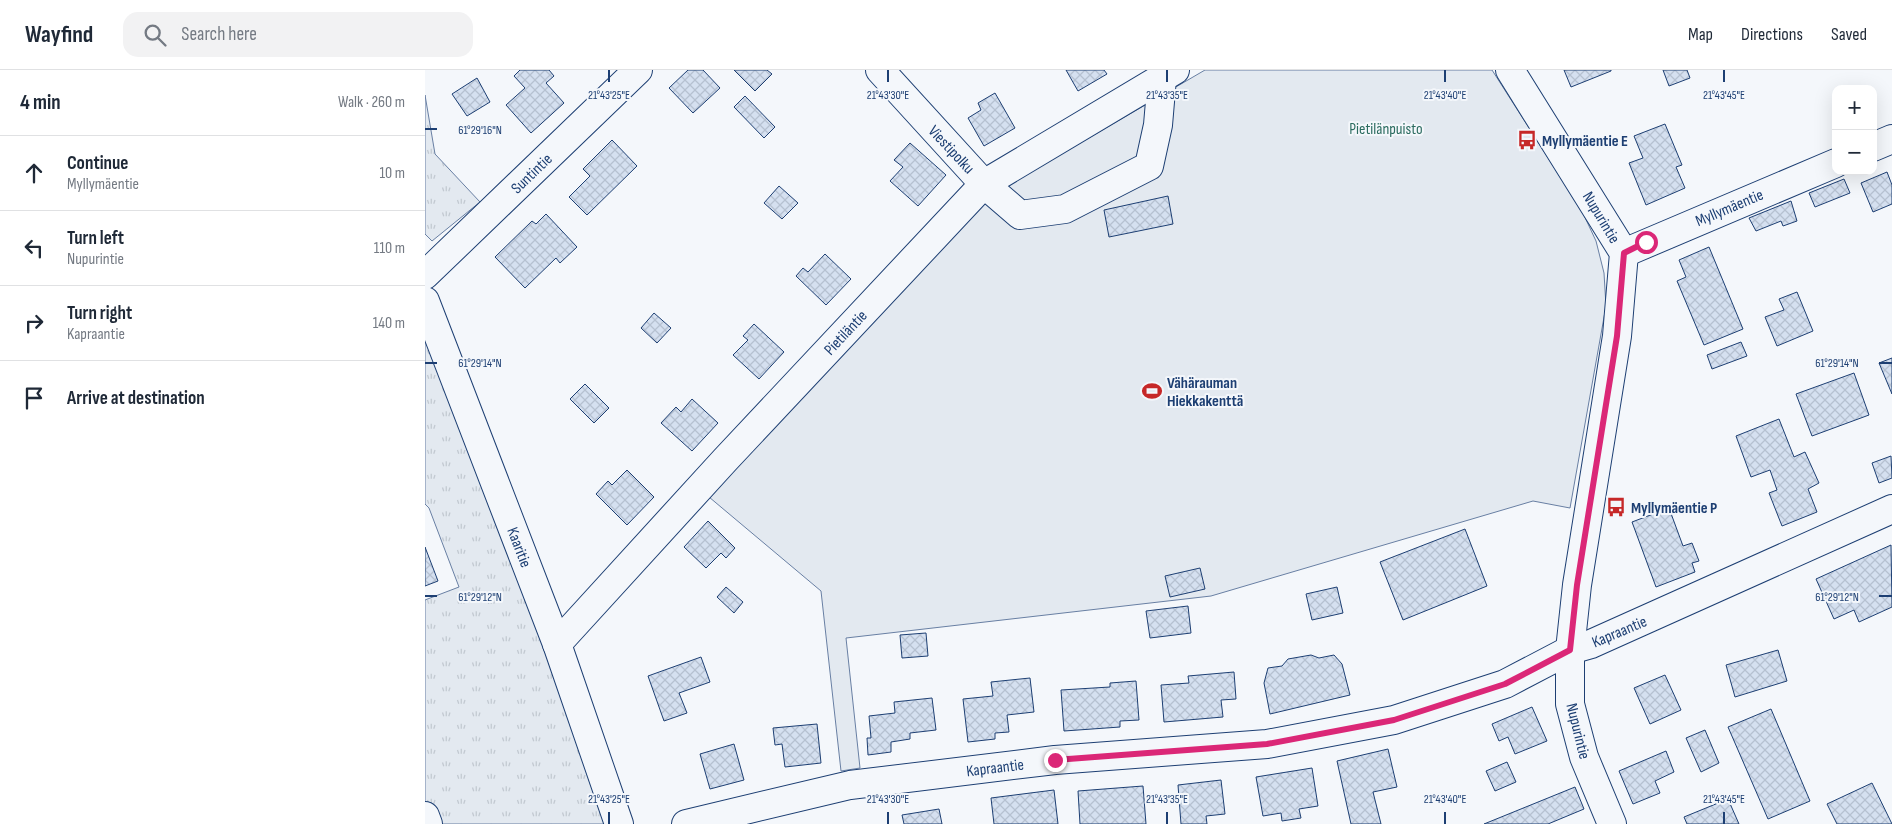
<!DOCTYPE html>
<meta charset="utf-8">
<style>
body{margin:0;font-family:"Sofia Sans Condensed",sans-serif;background:#f2f2f3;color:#1f2937}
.controls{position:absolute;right:15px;top:15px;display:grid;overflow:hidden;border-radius:10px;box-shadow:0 5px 20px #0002}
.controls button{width:45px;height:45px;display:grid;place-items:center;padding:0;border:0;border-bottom:1px solid #e0e1e3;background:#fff;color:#1f2937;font:25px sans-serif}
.stop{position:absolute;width:15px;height:15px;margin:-11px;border:4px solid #db2777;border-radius:50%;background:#fff}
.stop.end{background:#db2777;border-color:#fff;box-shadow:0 1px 5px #0008}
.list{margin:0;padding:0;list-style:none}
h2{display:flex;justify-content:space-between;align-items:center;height:65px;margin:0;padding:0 20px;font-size:21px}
h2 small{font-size:16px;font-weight:400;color:#747a83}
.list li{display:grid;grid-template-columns:32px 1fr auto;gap:15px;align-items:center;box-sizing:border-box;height:75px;padding:0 20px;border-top:1px solid #e0e1e3}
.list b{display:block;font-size:19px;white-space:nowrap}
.list p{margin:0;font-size:16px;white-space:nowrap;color:#747a83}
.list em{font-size:16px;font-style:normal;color:#747a83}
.icon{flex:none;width:28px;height:28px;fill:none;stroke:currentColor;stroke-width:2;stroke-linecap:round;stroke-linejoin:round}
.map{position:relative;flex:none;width:1467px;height:754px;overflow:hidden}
header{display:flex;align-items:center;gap:30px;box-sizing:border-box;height:70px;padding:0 25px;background:#fff;border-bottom:1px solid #e0e1e3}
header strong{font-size:24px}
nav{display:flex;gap:28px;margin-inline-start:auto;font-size:18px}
.search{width:350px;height:45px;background:#f2f2f3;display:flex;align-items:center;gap:12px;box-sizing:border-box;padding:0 18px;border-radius:15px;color:#747a83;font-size:19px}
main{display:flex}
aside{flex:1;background:#fff}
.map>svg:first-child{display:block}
</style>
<header>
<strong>Wayfind</strong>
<div class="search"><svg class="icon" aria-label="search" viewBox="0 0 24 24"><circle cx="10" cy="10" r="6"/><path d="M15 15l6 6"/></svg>Search here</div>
<nav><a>Map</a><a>Directions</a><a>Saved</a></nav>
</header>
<main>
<aside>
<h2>4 min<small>Walk · 260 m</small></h2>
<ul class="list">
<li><svg class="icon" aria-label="ahead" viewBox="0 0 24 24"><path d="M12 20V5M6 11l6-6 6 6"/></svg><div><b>Continue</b><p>Myllymäentie</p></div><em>10 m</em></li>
<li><svg class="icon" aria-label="left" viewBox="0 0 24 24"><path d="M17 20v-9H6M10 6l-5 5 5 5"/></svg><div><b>Turn left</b><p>Nupurintie</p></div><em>110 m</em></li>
<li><svg class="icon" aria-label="right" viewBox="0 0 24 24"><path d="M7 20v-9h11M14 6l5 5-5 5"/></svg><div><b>Turn right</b><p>Kapraantie</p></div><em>140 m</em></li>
<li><svg class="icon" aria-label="arrive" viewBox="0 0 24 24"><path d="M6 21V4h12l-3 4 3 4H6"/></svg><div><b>Arrive at destination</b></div></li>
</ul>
</aside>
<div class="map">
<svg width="1467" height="754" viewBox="0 0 1467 754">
<defs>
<pattern id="grass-tufts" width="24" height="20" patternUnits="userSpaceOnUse" patternTransform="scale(1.25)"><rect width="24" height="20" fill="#e3e9f0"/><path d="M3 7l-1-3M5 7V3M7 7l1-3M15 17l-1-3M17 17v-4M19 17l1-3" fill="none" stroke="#c2c9d1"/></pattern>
<pattern id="building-cross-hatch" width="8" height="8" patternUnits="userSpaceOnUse" patternTransform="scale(1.25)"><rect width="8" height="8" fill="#d5e0f0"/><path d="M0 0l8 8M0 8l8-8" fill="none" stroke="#b6c1d1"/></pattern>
</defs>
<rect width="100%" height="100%" fill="#f4f7fb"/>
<!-- grass -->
<g fill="url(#grass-tufts)" stroke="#687fa3">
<polygon points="0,25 10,84 55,132 7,171 0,164"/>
<polygon points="0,231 194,754 3,754 0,746 0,530 34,517 4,438 0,434"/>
</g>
<!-- park -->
<polygon fill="#e3e9f0" stroke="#687fa3" points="780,0 1067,0 1157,141 1171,171 1179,203 1181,236 1145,438 1108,431 786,526 421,568 435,698 416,701 396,521 284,427 494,194 571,122"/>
<!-- building -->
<g fill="url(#building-cross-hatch)" stroke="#1d3f73">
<polygon points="95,0 124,0 129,6 121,13 139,33 106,63 81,35 100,18 89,6"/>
<polygon points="263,0 278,0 295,18 268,43 244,18"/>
<polygon points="309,0 342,0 347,4 330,21"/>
<polygon points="641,0 679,0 682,4 653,21"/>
<polygon points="1139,0 1186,0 1186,1 1146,17"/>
<polygon points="1238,0 1262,0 1265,8 1244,16"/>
<polygon points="52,8 65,32 42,46 27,24"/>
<polygon points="570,23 590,58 559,76 543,48 556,40 553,33"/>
<polygon points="320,26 350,57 339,68 309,37"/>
<polygon points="1240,54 1257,95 1251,97 1260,118 1221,135 1204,93 1218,88 1209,66"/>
<polygon points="187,70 212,96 162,145 144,127 165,106 158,99"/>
<polygon points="485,73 521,105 493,136 465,111 478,97 469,90"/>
<polygon points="1462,102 1467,115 1467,134 1448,142 1436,113"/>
<polygon points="1419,109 1425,123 1390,137 1384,123"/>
<polygon points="354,116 373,133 357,149 339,133"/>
<polygon points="743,126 748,154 684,167 679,140"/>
<polygon points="1366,131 1372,151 1358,156 1356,151 1331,161 1324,148"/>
<polygon points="121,144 152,177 135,193 131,188 100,218 70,187 107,151 111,154"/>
<polygon points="1284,177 1318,259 1279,275 1252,211 1261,207 1254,190"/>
<polygon points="400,184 426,209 401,235 371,206 378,198 383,202"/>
<polygon points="1372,222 1388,261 1352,276 1340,247 1359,240 1354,229"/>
<polygon points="229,243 246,258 232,273 216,258"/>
<polygon points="329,254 359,282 334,309 308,285 323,270 318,266"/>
<polygon points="1316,272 1322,286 1287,299 1282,285"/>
<polygon points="1467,288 1467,324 1454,293"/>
<polygon points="1429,303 1444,345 1387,366 1371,324"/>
<polygon points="160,314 184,338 169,353 145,329"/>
<polygon points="267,329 293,353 267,381 236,353 251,337 256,342"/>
<polygon points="1354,349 1369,387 1380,382 1394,413 1383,419 1392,442 1357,456 1344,423 1352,420 1345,400 1326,407 1311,366"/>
<polygon points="1466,386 1467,408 1454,413 1447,393"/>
<polygon points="202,400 229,427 202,455 171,424 183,411 187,415"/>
<polygon points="1244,438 1258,476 1267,473 1274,491 1267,493 1270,502 1231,517 1207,452"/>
<polygon points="283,451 310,478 301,488 296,483 281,498 259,477"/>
<polygon points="1040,459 1062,516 978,550 955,492"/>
<polygon points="1466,475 1467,537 1434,552 1429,540 1409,549 1391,509"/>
<polygon points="0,477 13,511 0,516"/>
<polygon points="775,498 780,519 745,527 740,506"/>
<polygon points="301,517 318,532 309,543 292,527"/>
<polygon points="912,517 918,543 887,550 881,524"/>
<polygon points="763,536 766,563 725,568 721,541"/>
<polygon points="501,563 503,586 477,588 475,565"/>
<polygon points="1353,580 1362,611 1310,627 1301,595"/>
<polygon points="886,585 894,588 909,585 917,594 925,625 845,644 839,613 843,598 857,596 863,589"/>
<polygon points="276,587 285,612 254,623 262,643 239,651 223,606"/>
<polygon points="809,602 811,629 796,630 798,647 739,652 736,615 764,613 763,606"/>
<polygon points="1240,605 1256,640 1225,654 1209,618"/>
<polygon points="605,608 609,642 582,645 584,662 570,663 570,669 543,672 538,629 568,626 566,612"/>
<polygon points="711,611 714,650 695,651 695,657 639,661 636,620 685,617 685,613"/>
<polygon points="507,628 511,660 485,663 485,669 466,672 466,682 443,685 442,668 446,668 444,646 470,643 469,632"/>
<polygon points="1107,637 1122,671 1090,684 1083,667 1074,671 1067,654"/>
<polygon points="1346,639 1385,731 1343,749 1303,657"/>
<polygon points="392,654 396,693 360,697 357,674 350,675 348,658"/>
<polygon points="1280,660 1294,693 1276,702 1261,668"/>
<polygon points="309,674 319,710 285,719 275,684"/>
<polygon points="963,679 972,717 948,722 956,754 926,754 912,691"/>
<polygon points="1241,681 1249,702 1230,711 1235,723 1208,734 1194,701"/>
<polygon points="1082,692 1091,712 1070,721 1061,701"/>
<polygon points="887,698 893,736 874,739 876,748 857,751 856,743 838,746 831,707"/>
<polygon points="796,710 800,744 781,746 782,754 756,754 753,715"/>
<polygon points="1447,713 1467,754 1412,754 1402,734"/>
<polygon points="718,716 721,754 655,754 653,721"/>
<polygon points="1150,717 1159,739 1123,754 1059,754"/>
<polygon points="629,720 633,754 569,754 566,728"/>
<polygon points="1303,729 1314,754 1262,754 1259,747"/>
<polygon points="514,739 517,754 479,754 477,745"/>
</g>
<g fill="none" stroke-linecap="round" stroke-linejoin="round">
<defs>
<g id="minor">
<polyline points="455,0 559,114 595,145 640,139 724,96 733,55 737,8"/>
<polyline points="1085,0 1199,183 1192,266 1152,515 1145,580 1145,634 1159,687 1187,754"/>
<polyline points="1448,77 1467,69"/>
<polyline points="1199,183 1411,93"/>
<polyline points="0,205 213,0"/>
<polyline points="0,231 132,574 194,754"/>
<polyline points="132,574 300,390 559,114 750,0"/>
<polyline points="0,746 3,754"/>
<polyline points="261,754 425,715 630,690 842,674 969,650 1080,614 1145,580 1166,574 1467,439"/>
</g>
</defs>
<!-- minor casing -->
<use href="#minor" stroke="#1d3f73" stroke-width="30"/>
<!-- minor -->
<use href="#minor" stroke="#f4f7fb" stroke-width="28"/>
</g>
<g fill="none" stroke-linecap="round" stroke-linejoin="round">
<!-- route -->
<polyline stroke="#db2777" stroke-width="6" points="630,690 842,674 969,650 1080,614 1145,580 1152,515 1192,266 1199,183 1221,172"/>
</g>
<!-- ticks -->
<path fill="none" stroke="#1d3f73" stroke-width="2" d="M184 0V12M463 0V12M742 0V12M1020 0V12M1299 0V12M0 59H12M0 293H12M1454 293H1467M0 526H12M1454 526H1467M184 742V754M463 742V754M742 742V754M1020 742V754M1299 742V754"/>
<!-- icons -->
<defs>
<symbol id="bus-bare" viewBox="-9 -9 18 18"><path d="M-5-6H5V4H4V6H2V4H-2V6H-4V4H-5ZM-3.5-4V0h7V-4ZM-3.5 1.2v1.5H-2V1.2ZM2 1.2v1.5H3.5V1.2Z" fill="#c62828" stroke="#f4f7fb" stroke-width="2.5" paint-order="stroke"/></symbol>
<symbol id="stadium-bare" viewBox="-9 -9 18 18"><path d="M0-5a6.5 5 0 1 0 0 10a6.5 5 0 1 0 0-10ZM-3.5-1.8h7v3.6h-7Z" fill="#c62828" stroke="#f4f7fb" stroke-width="2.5" paint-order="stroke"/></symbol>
</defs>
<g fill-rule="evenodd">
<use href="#bus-bare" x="1088" y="56" width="28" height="28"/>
<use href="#stadium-bare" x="713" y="307" width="28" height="28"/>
<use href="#bus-bare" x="1177" y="423" width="28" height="28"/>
</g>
<g text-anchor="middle" stroke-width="4" stroke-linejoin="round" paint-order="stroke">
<!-- park labels -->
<g font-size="16" fill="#2c6c60" stroke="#f4f7fb">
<text x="961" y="64">Pietilänpuisto</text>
</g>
<!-- poi labels -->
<g font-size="16" font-weight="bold" fill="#1d3f73" stroke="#f4f7fb" text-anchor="start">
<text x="1117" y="76">Myllymäentie E</text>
<text x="742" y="318">Vähärauman<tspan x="742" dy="18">Hiekkakenttä</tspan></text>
<text x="1206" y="443">Myllymäentie P</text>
</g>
<!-- street labels -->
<g font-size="16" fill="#1d3f73" stroke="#f4f7fb">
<text transform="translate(527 79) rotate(47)" y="6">Viestipolku</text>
<text transform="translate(106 103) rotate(-44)" y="6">Suntintie</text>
<text transform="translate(1304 137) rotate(-23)" y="6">Myllymäentie</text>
<text transform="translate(1177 147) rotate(59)" y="6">Nupurintie</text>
<text transform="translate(420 262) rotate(-47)" y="6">Pietiläntie</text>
<text transform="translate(95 477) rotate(69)" y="6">Kaaritie</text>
<text transform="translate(1194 561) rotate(-23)" y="6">Kapraantie</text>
<text transform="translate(1154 661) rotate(76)" y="6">Nupurintie</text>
<text transform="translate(570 697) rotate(-7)" y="6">Kapraantie</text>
</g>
</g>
<g font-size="12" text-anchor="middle" fill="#1d3f73" stroke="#f4f7fb" stroke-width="4" stroke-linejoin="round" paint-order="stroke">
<text x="184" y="29">21°43'25"E</text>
<text x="463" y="29">21°43'30"E</text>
<text x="742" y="29">21°43'35"E</text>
<text x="1020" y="29">21°43'40"E</text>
<text x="1299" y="29">21°43'45"E</text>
<text x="55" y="64">61°29'16"N</text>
<text x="55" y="297">61°29'14"N</text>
<text x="1412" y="297">61°29'14"N</text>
<text x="55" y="531">61°29'12"N</text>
<text x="1412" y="531">61°29'12"N</text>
<text x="184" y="733">21°43'25"E</text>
<text x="463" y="733">21°43'30"E</text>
<text x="742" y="733">21°43'35"E</text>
<text x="1020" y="733">21°43'40"E</text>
<text x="1299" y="733">21°43'45"E</text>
</g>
</svg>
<div class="controls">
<button>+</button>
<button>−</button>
</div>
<div class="stop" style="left:1221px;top:172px"></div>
<div class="stop end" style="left:630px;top:690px"></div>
</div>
</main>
